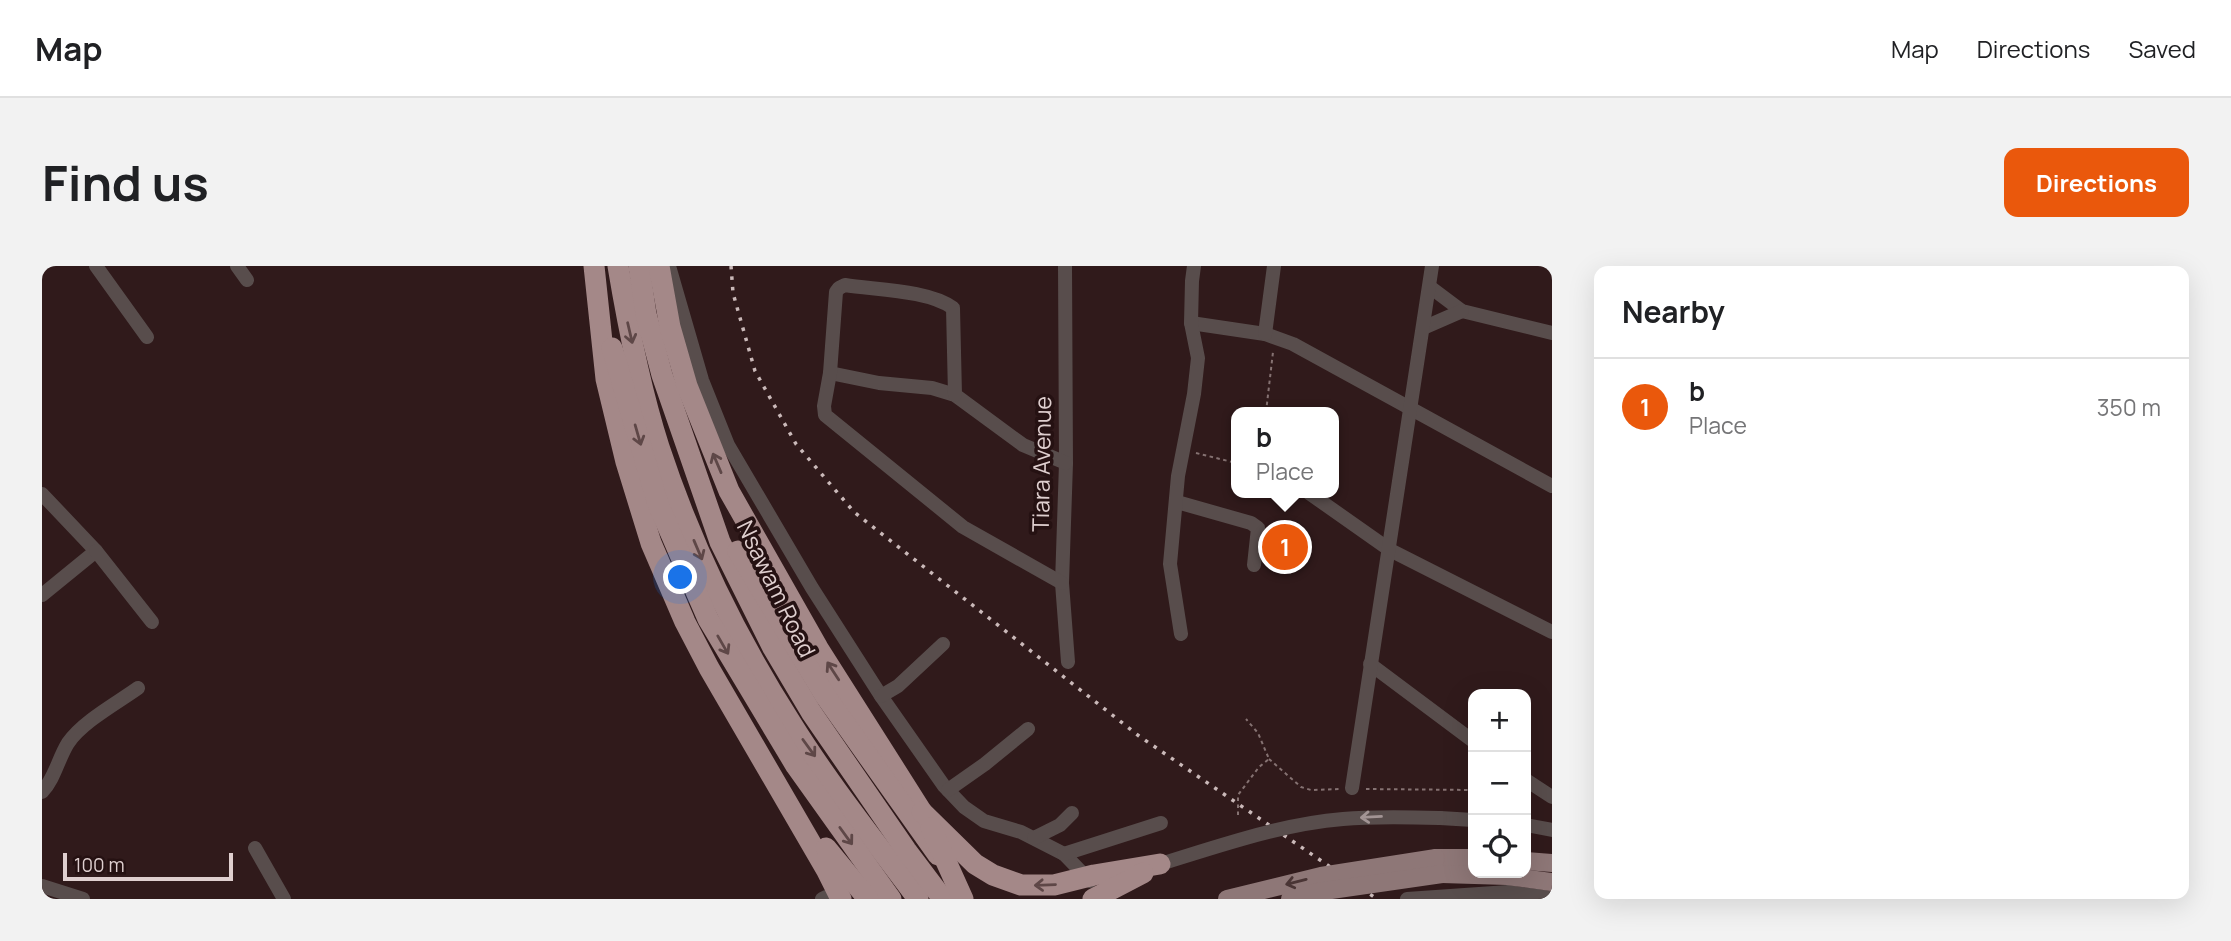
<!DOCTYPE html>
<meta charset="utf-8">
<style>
body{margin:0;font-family:Manrope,sans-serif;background:#f2f2f2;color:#202124}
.controls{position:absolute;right:21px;bottom:21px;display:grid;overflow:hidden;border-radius:14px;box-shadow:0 7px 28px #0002}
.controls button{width:63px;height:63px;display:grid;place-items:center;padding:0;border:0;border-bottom:2px solid #e0e0e0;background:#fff;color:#202124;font:35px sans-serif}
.scale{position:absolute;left:21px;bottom:18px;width:170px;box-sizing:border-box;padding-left:7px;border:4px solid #dfcfcf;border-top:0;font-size:19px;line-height:24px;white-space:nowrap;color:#dfcfcf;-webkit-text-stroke:5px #251112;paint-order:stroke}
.you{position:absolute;left:639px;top:312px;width:24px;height:24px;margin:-18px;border:5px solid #fff;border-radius:50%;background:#1a73e8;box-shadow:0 0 0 10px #1a73e833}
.badge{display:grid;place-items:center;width:46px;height:46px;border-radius:50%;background:#ea580c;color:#fff;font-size:23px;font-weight:700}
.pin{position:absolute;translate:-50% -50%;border:4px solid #fff;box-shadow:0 2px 7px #0006}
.popup{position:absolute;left:1189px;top:141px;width:108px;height:91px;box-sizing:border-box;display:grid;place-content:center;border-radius:14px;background:#fff;filter:drop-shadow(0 2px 5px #0005);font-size:23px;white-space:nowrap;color:#757577}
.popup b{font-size:26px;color:#202124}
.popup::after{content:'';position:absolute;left:50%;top:100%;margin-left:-14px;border:14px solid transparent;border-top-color:#fff}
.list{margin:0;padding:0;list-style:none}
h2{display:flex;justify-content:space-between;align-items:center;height:91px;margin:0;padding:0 28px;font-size:30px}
h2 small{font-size:23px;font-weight:400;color:#757577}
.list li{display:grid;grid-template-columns:46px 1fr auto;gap:21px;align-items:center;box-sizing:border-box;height:98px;padding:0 28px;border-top:2px solid #e0e0e0}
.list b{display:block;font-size:26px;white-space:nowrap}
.list p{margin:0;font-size:23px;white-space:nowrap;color:#757577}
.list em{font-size:23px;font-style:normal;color:#757577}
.icon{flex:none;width:38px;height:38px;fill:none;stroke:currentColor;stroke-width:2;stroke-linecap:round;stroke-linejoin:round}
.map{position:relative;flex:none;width:1510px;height:633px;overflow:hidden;border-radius:14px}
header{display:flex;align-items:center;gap:42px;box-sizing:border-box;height:98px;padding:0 35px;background:#fff;border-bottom:2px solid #e0e0e0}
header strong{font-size:33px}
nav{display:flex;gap:38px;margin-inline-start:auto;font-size:24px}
.intro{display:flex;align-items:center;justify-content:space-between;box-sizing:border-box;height:168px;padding:0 42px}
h1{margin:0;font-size:49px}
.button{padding:18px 32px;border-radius:14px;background:#ea580c;color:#fff;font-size:24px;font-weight:700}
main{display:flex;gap:42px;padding:0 42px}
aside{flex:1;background:#fff;border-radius:14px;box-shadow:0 7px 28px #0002}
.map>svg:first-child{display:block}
</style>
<header>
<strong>Map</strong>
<nav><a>Map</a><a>Directions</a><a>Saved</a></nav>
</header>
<div class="intro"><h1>Find us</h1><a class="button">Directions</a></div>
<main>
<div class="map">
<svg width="1510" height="633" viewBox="0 0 1510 633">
<rect width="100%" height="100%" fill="#301a1b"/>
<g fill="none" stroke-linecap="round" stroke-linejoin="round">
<!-- path -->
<g stroke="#857272" stroke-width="2" stroke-dasharray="3.5 3.5" stroke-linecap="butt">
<polyline points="1224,146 1231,86"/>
<polyline points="1154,187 1194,197"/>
<polyline points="1227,493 1259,521 1269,524 1297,523"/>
<polyline points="1324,523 1431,524"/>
<polyline points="1196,549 1196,529 1217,501 1227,493 1216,467 1204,453"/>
</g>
<!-- minor -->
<g stroke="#584d4c" stroke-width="14">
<polyline points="54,0 105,71"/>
<polyline points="195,0 205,14"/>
<polyline points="627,0 660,114 686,179 770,322 839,430 902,520 922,541 942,555 979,566 1022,588 1048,615"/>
<polyline points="1023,0 1024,197 1020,317 1026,396"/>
<polyline points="1388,21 1420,45 1510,67"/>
<polyline points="1149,57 1223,68 1251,78 1510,220"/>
<polyline points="1381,62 1420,45"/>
<polyline points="1223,68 1232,0"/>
<polyline points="788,107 837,117 890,122 913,129 981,179 1024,197"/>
<path d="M913 129 911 42C886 24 834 24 803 19L797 22 794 26 788 107 782 140 783 149 921 261 1020 317"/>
<polyline points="1267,227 1348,284 1510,366"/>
<polyline points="0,228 54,285 0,329"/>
<polyline points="1135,236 1209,257 1216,262 1212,299"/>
<polyline points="54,285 110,356"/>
<polyline points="1139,368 1128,298 1136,210 1152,128 1156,92 1149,57 1150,15 1152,0"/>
<polyline points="1328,398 1431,475"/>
<polyline points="839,430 856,420 901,378"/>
<polyline points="1484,514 1510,531"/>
<polyline points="1310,522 1390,0"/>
<polyline points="906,524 943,498 986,463"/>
<path d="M0 526C13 512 16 493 26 477 40 456 75 437 96 422"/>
<polyline points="1398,552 1431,554"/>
<polyline points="1484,559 1510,564"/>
<polyline points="992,572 1018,559 1030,547"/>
<polyline points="213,582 242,633"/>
<polyline points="1022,588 1119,557"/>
<polyline points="0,620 41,633"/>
<polyline points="780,633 784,631 789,633"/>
<polyline points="1365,633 1466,626 1510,632"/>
</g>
<!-- major -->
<g stroke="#8e7777" stroke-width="18">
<polyline points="1394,592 1431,592"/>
<polyline points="1484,595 1510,597"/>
<polyline points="1400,608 1465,610 1510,616"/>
</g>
<!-- highway -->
<g stroke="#a48888" stroke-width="21">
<polyline points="552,0 564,113 584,196 609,277 643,356 667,402 785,605 799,633"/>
<path d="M576 0C586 60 598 122 617 181 649 278 694 371 749 457 787 518 833 575 876 633"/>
<polyline points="597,0 604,48 620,109 678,276 731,382 769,446 864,584 901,633"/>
<polyline points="617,0 628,61 645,120 687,225 776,382 880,546"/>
<polyline points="570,82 616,238 666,353 754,500 849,633"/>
<polyline points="696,285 784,431 896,589"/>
<polyline points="784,582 826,633"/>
</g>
<!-- rail -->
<polyline stroke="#cab9b9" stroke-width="3.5" stroke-dasharray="3.5 7" stroke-linecap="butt" points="689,0 691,27 713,105 754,178 812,246 1097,470 1335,633"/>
<!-- minor-bridge -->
<path stroke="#584d4c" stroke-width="14" d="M1118 598C1177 580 1239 558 1301 553 1333 550 1365 551 1398 552"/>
<!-- major-bridge -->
<g stroke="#8e7777" stroke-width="18">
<polyline points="1185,633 1279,610 1394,592"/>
<polyline points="1248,633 1276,626 1400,608"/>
</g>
<!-- highway-bridge -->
<g stroke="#a48888" stroke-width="21">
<polyline points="880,546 933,598 951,609 979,619 1012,619 1052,609 1118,598"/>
<polyline points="889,562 921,633"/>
<polyline points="1051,633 1101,607"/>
</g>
</g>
<!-- one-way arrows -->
<defs><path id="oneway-shaft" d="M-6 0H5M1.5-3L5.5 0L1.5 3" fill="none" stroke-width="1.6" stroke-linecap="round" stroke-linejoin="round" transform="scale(1.75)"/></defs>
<g stroke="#5e4747">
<use href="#oneway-shaft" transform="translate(588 67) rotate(77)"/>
<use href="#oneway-shaft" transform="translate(596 169) rotate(74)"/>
<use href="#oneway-shaft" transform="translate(675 197) rotate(-113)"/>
<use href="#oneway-shaft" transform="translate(656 284) rotate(67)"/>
<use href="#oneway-shaft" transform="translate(681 379) rotate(60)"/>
<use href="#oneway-shaft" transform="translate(791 405) rotate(-123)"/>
<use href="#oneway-shaft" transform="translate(767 482) rotate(54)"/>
<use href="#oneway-shaft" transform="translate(804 570) rotate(54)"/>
<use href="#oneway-shaft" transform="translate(1003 619) rotate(178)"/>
</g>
<use stroke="#a29494" href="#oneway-shaft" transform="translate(1329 551) rotate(177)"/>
<use stroke="#4a3535" href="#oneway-shaft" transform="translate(1254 616) rotate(166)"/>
<g text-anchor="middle" stroke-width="7" stroke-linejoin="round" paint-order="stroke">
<!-- street labels -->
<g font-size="23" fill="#dfcfcf" stroke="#251112">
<text transform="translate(1000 198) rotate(-89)" y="8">Tiara Avenue</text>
<text transform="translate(734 323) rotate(64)" y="8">Nsawam Road</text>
</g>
</g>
</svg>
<div class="controls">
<button>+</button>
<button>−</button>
<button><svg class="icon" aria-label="locate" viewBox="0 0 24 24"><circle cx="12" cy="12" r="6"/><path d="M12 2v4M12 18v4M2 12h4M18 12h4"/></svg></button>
</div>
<div class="scale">100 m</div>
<div class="you"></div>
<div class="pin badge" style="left:1243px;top:281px">1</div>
<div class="popup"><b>b</b>Place</div>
</div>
<aside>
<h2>Nearby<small></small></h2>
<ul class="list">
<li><span class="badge">1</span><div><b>b</b><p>Place</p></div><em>350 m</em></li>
</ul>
</aside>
</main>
